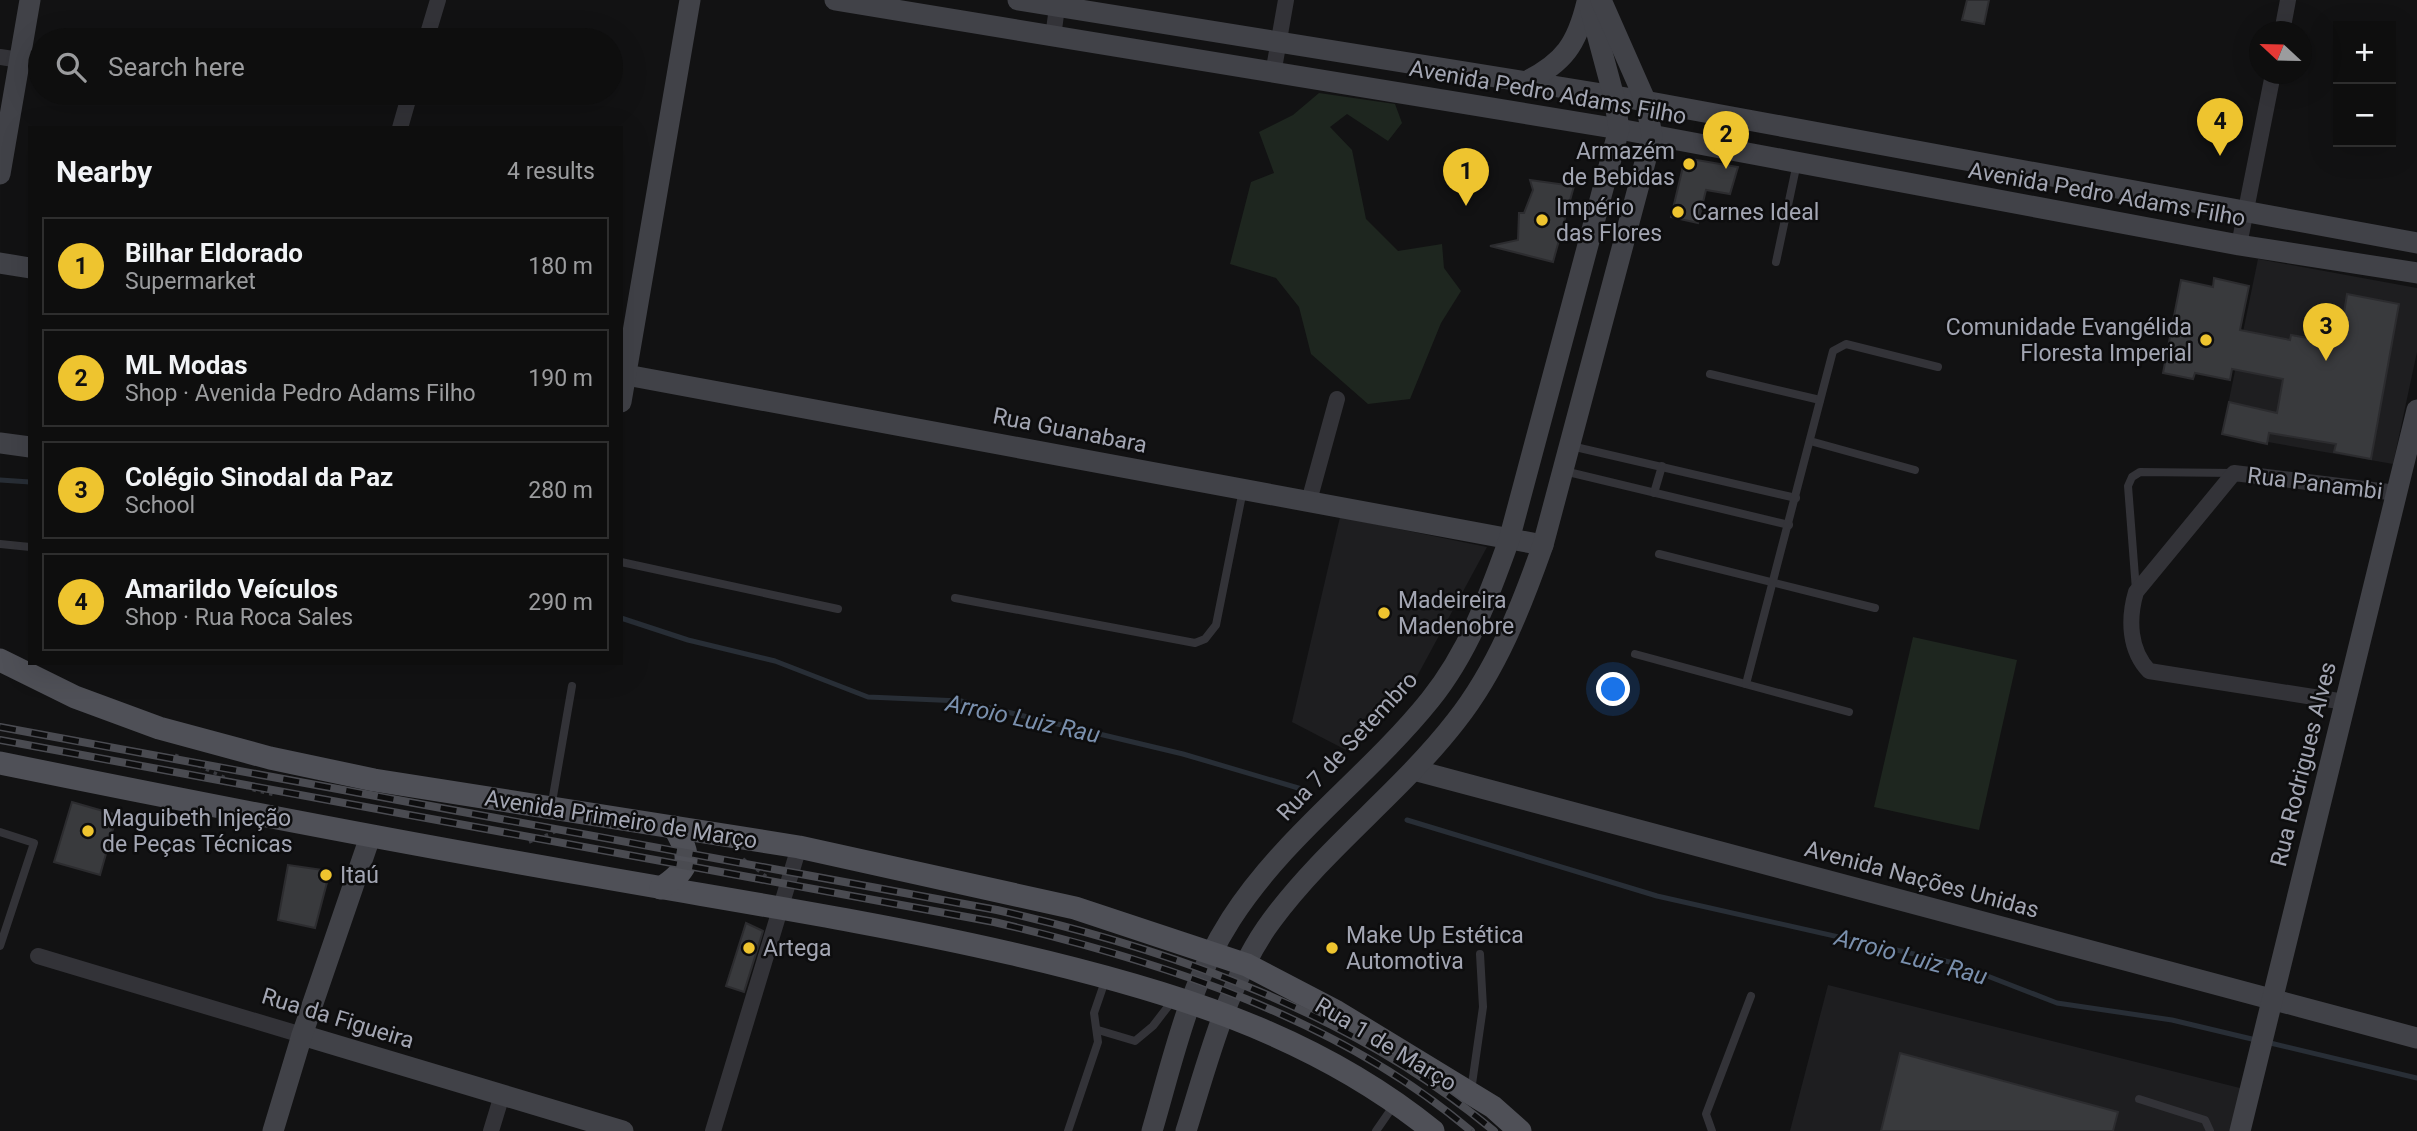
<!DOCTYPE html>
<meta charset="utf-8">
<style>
body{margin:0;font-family:Roboto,sans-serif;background:#1c1c1c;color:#f1f3f6}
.controls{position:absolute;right:21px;top:21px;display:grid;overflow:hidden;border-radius:0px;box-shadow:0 7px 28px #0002}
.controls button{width:63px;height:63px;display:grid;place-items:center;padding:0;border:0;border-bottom:2px solid #2e2e2e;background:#0e0e0e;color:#f1f3f6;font:35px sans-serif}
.compass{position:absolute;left:2249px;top:21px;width:63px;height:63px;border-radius:50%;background:#0e0e0e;box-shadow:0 7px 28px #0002;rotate:292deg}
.you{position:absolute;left:1614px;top:690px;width:24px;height:24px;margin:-18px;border:5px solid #fff;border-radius:50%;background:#1a73e8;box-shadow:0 0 0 10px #1a73e833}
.badge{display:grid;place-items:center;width:46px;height:46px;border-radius:50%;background:#eec42f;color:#111;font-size:23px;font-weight:700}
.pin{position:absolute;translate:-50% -58px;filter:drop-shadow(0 2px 4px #0008)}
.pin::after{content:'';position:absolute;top:37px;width:24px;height:21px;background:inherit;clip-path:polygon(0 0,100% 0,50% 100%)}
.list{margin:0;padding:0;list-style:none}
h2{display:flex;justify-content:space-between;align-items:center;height:91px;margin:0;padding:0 28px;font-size:30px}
h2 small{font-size:23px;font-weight:400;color:#9b9c9e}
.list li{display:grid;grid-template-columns:46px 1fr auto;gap:21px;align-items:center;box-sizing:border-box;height:98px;margin:0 14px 14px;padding:0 14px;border:2px solid #2e2e2e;border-radius:0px}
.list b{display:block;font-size:26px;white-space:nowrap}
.list p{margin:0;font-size:23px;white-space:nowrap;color:#9b9c9e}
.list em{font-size:23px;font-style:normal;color:#9b9c9e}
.icon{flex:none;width:38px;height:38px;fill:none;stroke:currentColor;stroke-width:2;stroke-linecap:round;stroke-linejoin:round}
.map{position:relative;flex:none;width:2417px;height:1131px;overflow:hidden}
.search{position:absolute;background:#0e0e0e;box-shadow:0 7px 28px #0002;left:28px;top:28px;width:595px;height:77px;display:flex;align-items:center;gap:18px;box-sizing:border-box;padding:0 24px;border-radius:38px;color:#9b9c9e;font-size:26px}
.panel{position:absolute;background:#0e0e0e;box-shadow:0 7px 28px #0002;left:28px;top:126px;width:595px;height:539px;border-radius:0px}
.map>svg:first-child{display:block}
</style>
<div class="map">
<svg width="2417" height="1131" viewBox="0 0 2417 1131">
<rect width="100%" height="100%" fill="#121213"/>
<!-- built -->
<g fill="#1e1e20">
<polygon points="2258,259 2417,288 2417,352 2393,464 2222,434"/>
<polygon points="1340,517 1487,547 1415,680 1346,750 1292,722"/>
<polygon points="1828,985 2244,1089 2233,1131 1790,1131"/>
</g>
<!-- green -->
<g fill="#1e261f">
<polygon points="1319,93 1395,104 1402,123 1388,141 1347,114 1330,127 1352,150 1366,219 1398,251 1442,244 1444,268 1461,291 1441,323 1410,399 1368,404 1311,354 1299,307 1276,278 1230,264 1251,182 1274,173 1259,132 1293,115"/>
<polygon points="1913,637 2017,660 1979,830 1874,807"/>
</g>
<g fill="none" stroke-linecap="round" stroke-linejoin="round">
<!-- stream -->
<g stroke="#282e36" stroke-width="5">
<polyline points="0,480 30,482"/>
<polyline points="621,618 688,640 775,661 868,697 961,701 1183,754 1305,790"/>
<polyline points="1407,820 1657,896 1954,963 2057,1003 2172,1020 2256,1040"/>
<polyline points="2266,1042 2417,1078"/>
</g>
</g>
<!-- building -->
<g fill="#393a3d" stroke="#2c2c2f" stroke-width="2">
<polygon points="1967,0 1989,0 1984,24 1962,20"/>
<polygon points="1685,158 1738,167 1730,194 1706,190 1698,223 1671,217"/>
<polygon points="1530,180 1574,186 1553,262 1490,246 1518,240 1519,213 1524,213 1533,190"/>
<polygon points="2214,278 2249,286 2240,330 2290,340 2291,335 2314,339 2320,309 2344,313 2347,294 2399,304 2371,459 2334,452 2336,444 2269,433 2267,444 2222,434 2229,402 2277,413 2283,379 2232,369 2230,380 2195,373 2193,379 2163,373 2181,280 2213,287"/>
<polygon points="72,802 117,815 100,875 54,862"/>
<polygon points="288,865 330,871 315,928 278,920"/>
<polygon points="746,923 763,931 744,992 726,986"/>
<polygon points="1900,1053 2118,1112 2113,1131 1881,1131"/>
</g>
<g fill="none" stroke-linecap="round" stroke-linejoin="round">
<!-- path -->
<g stroke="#393a3f" stroke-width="3.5" stroke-dasharray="3.5 5" stroke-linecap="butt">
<polyline points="175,755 250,789 275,795"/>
<polyline points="529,842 557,831"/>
<polyline points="743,859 771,880"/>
</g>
<!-- lane -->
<g stroke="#333338" stroke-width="8">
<polyline points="1776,262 1797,163"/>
<polyline points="1710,374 1820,400"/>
<polyline points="1810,441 1915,470"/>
<polyline points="1571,446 1796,498"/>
<polyline points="1564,471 1789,525"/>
<polyline points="1654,493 1662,466"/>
<polyline points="0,544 30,547"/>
<polyline points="1659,554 1875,608"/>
<polyline points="621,562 838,609"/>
<polyline points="2136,590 2128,486 2132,477 2140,472 2234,473"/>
<polyline points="955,598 1195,643 1205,639 1216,625 1243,490"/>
<polyline points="1635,654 1849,712"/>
<polyline points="1746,684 1833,351 1846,344 1938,367"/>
<polyline points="551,808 572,686"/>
<polyline points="0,832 34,843 0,946"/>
<polyline points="1098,1030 1135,1041 1153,1026 1173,1000"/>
<polyline points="1471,1091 1483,1007 1480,954"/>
<polyline points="2139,1099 2205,1120 2210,1131"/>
<polyline points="1068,1131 1098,1042 1094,1013 1105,981"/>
<polyline points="1376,1131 1394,1105"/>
<polyline points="1712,1131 1706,1114 1751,996"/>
</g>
<!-- street -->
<g stroke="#333338" stroke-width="16">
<polyline points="2282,32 2288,0"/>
<polyline points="1053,37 1058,0"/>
<polyline points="426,40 438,0"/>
<polyline points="0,57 20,60"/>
<polyline points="1273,74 1286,0"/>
<polyline points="400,128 410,93"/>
<polyline points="2239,245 2273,74"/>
<polyline points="1309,501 1337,399"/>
<path d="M2345 702 2149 671C2129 650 2128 619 2136 592L2234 473 2397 493"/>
<polyline points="38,956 302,1035"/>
<polyline points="491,1131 502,1095"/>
<polyline points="713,1131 799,847"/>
</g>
<!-- secondary -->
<g stroke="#414248" stroke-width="21">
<polyline points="835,0 1619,129 2239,245 2417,273"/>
<polyline points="1018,0 1639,100 2417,243"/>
<path d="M1525 82C1564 63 1577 44 1587 2"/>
<polyline points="0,174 30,0"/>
<polyline points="0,263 30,268"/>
<polyline points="621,374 1543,545"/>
<polyline points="621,402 690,0"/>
<polyline points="0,443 30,447"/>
<polyline points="1414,770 2417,1038"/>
<polyline points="302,1035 623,1131"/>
<polyline points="273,1131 302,1035 370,837"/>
<path d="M1152 1131C1174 1056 1188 986 1231 919 1285 835 1368 777 1430 700 1468 653 1489 596 1509 540L1619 129 1614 97 1588 0"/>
<path d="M1186 1131C1207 1064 1229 977 1272 920 1326 847 1401 792 1456 721 1497 669 1521 607 1543 545L1652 136 1646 102 1601 0"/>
<polyline points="2240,1131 2417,410"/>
</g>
<!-- primary -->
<g stroke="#4f5057" stroke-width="23">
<polyline points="0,660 75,697 159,728 270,758 374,780 799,847 1075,908 1247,965 1337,1012 1493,1107 1520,1131"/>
<path d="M0 763C196 803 392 841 589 875 729 900 870 921 1009 953 1161 988 1310 1031 1433 1131"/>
<path d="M661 888C692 867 692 858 674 827"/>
</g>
<defs>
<g id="rail">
<path d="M0 727 997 910C1173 950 1353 1013 1494 1131"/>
<path d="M0 740 994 922C1161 961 1338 1018 1471 1131"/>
</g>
</defs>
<!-- rail casing -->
<use href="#rail" stroke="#4a4b51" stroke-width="8"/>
<!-- rail -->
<use href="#rail" stroke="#0d0d0e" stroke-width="5" stroke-dasharray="16" stroke-linecap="butt"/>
</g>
<!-- markers -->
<g fill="#eec42f" stroke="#0d0d0e" stroke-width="2.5">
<circle cx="1689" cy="164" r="7"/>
<circle cx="1678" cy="212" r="7"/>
<circle cx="1542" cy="220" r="7"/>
<circle cx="2206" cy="340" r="7"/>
<circle cx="1384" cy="613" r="7"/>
<circle cx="88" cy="831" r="7"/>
<circle cx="326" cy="875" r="7"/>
<circle cx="749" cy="948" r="7"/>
<circle cx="1332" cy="948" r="7"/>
</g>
<g text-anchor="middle" stroke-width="5" stroke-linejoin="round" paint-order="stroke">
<!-- street labels -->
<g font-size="23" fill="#a3a6b3" stroke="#0d0d0e">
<text transform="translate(1548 92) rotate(10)" y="8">Avenida Pedro Adams Filho</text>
<text transform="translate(2107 194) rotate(10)" y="8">Avenida Pedro Adams Filho</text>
<text transform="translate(1070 430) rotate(11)" y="8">Rua Guanabara</text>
<text transform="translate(2315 483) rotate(7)" y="8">Rua Panambi</text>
<text transform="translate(1347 746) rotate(-47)" y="8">Rua 7 de Setembro</text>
<text transform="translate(2303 764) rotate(-76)" y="8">Rua Rodrigues Alves</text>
<text transform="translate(621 819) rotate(9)" y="8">Avenida Primeiro de Março</text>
<text transform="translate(1922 879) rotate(15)" y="8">Avenida Nações Unidas</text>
<text transform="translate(338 1018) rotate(17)" y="8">Rua da Figueira</text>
<text transform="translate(1386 1044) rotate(31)" y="8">Rua 1 de Março</text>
</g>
<!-- poi labels -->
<g font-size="23" fill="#a3a6b3" stroke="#0d0d0e" text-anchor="start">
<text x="1675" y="159" text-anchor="end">Armazém<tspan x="1675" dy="26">de Bebidas</tspan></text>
<text x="1556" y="215">Império<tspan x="1556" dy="26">das Flores</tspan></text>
<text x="1692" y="220">Carnes Ideal</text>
<text x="2192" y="335" text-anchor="end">Comunidade Evangélida<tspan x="2192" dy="26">Floresta Imperial</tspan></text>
<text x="1398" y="608">Madeireira<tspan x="1398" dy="26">Madenobre</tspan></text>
<text x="102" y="826">Maguibeth Injeção<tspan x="102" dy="26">de Peças Técnicas</tspan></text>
<text x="340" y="883">Itaú</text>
<text x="1346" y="943">Make Up Estética<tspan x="1346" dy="26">Automotiva</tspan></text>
<text x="763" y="956">Artega</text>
</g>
<!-- water labels -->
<g font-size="24" font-style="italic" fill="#7a90ae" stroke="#0d0d0e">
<text transform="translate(1023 719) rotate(12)" y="8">Arroio Luiz Rau</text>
<text transform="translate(1911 957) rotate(15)" y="8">Arroio Luiz Rau</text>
</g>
</g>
</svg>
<div class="controls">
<button>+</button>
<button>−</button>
</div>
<svg class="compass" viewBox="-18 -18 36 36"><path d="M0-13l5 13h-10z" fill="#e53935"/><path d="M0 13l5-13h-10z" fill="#9b9c9e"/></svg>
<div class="you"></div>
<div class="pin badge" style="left:1466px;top:206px">1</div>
<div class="pin badge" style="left:1726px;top:169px">2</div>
<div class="pin badge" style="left:2326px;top:361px">3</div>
<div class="pin badge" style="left:2220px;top:156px">4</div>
<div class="search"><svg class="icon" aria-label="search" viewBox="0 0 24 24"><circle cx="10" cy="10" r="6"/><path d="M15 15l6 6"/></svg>Search here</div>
<section class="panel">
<h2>Nearby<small>4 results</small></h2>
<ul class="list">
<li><span class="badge">1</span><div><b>Bilhar Eldorado</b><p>Supermarket</p></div><em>180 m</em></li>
<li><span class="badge">2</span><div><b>ML Modas</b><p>Shop · Avenida Pedro Adams Filho</p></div><em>190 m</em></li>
<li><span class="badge">3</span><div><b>Colégio Sinodal da Paz</b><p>School</p></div><em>280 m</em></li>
<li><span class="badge">4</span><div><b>Amarildo Veículos</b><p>Shop · Rua Roca Sales</p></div><em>290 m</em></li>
</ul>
</section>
</div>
